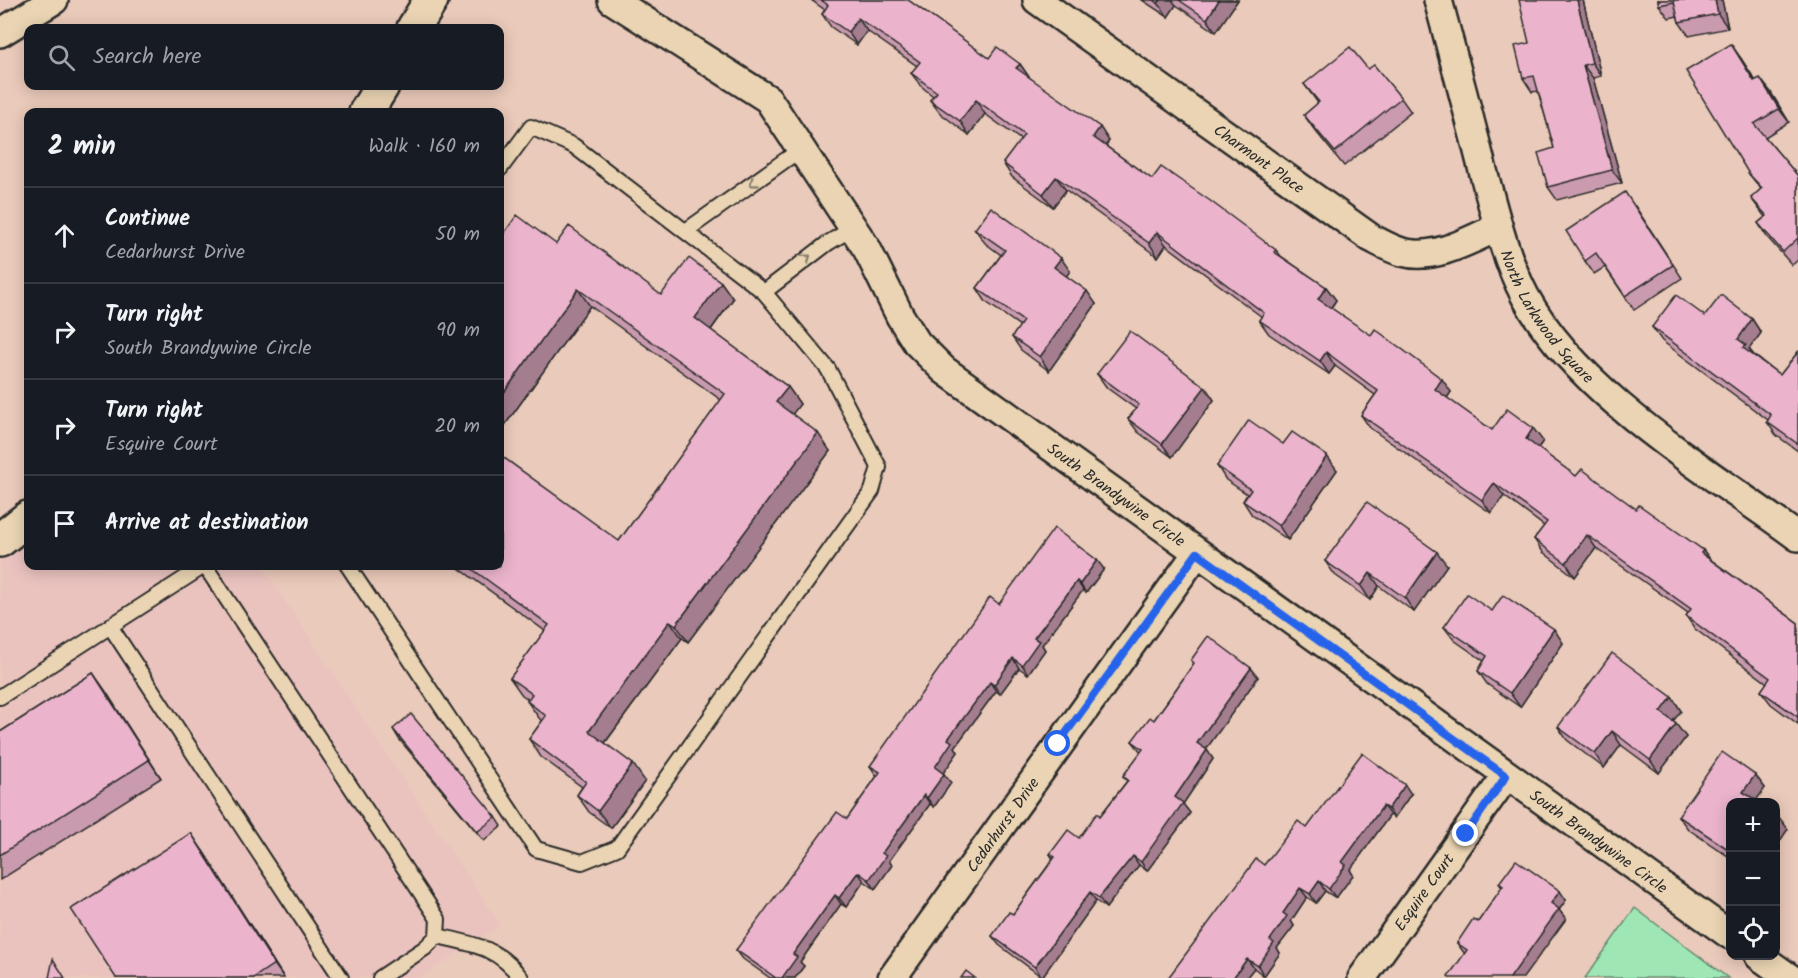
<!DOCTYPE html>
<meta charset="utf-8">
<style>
body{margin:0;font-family:Kalam,sans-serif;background:#20242c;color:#f1f3f6}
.controls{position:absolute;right:18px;bottom:18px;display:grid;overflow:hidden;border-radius:12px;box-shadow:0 3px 15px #0003}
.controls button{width:54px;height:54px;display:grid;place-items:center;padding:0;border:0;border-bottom:2px solid #363941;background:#171b24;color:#f1f3f6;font:30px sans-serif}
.stop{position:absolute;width:18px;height:18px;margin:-14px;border:4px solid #2563eb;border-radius:50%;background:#fff}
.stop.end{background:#2563eb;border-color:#fff;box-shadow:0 2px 6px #0008}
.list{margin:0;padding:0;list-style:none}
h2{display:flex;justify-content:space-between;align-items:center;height:78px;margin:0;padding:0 24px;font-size:26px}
h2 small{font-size:20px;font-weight:400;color:#9ea1a6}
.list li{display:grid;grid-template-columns:39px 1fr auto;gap:18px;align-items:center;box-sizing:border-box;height:96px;padding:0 24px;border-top:2px solid #363941}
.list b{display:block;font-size:22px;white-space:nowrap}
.list p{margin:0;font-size:20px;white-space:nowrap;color:#9ea1a6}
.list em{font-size:20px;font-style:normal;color:#9ea1a6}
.icon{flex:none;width:33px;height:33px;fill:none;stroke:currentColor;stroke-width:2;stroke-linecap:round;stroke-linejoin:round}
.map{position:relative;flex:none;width:1798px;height:978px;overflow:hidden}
.search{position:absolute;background:#171b24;box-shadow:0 3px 15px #0003;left:24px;top:24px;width:480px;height:66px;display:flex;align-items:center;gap:15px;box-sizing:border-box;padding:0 21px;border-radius:12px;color:#9ea1a6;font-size:22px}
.panel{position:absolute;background:#171b24;box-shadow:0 3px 15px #0003;left:24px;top:108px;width:480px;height:462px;border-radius:12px}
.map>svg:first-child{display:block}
</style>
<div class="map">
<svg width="1798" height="978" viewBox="0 0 1798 978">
<rect width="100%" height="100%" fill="#eacaba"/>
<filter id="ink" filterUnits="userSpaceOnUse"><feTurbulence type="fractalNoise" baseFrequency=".0167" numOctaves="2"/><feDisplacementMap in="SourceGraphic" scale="12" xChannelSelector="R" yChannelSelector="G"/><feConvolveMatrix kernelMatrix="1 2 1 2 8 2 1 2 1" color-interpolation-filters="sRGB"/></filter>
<g filter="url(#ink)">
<!-- built -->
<polygon fill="#eac3bf" points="28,537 28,566 262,566 500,925 420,978 0,978 0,558"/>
<!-- green -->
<polygon fill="#9ee7b5" stroke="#648970" stroke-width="1.5" points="1635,908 1728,978 1585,978"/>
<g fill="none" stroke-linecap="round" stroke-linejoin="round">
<defs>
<g id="lane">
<polyline points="687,230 801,149"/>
<polyline points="764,292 828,243 853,228"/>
<polyline points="205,566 438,919 437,936 425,948 380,978"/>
<polyline points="348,566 536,849 582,862 617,848 872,491 879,467 828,369 764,292 574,146 531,127 500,169"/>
<polyline points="110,626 341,978"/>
<polyline points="0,697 204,566"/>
<path d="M437 936C473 944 498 947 521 978"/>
</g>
<g id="street">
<path id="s1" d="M612 0 768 99 867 249 900 316 917 343 944 370 1730 935"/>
<path id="s2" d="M1037 0 1371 238C1381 243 1391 249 1402 252 1434 261 1470 240 1498 227"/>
<path id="s3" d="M1438 0C1453 56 1468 111 1482 167 1494 210 1504 256 1525 296 1578 394 1708 471 1798 537"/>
<polyline points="0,33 54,0"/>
<polyline points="1759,956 1790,978"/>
<path id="s4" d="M892 978 1197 553"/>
<path id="s5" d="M1362 978 1506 776"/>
</g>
<g id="secondary">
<polyline points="414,28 431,0"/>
<polyline points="366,112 382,86"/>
<polyline points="0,540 28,518"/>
</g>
</defs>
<!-- lane casing -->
<use href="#lane" stroke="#2b2b2b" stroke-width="18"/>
<!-- street casing -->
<use href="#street" stroke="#2b2b2b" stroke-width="32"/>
<!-- secondary casing -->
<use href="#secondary" stroke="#2b2b2b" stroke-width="38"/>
<!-- lane -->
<use href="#lane" stroke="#ead4b3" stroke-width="14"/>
<!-- street -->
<use href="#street" stroke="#ead4b3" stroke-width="27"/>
<!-- secondary -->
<use href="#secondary" stroke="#ead4b3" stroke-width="33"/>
</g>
<!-- wall -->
<g fill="#ca9baf" stroke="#2b2b2b" stroke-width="1.5">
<polygon points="811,0 908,0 989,58 1020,64 1029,77 1109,141 1106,146 1152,179 1276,250 1281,256 1326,287 1336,300 1331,308 1451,392 1447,398 1492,430 1543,441 1538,448 1576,476 1636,509 1703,550 1710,559 1798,623 1798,724 1771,704 1761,691 1767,683 1695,629 1686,616 1688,613 1596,548 1575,577 1543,552 1534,539 1544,526 1504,496 1491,513 1370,428 1361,415 1375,395 1335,366 1329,374 1269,334 1259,320 1262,317 1166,245 1158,257 1066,190 1053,207 1012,177 1003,163 1021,140 985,114 969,135 940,113 930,100 933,96 921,86 911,73 917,66 867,31 857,45 831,27 822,14 825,10"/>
<polygon points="1142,0 1238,0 1216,32 1176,5 1168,17"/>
<polygon points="1583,0 1601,76 1593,78 1622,183 1557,200 1548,187 1554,148 1538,91 1532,92 1523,78 1529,43"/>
<polygon points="1658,0 1722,0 1728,28 1689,36 1679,22 1678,16 1669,18 1659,5"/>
<polygon points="1740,57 1755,80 1770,91 1789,122 1765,137 1798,176 1798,260 1792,265 1767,237 1758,223 1765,217 1751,198 1761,189 1749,174"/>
<polygon points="1368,69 1401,98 1411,112 1344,166 1313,128 1304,115 1318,103 1304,84"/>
<polygon points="1635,206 1682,278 1634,310 1605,267 1594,274 1585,261"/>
<polygon points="975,229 1070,271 1066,276 1096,304 1049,371 1021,350 1012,337 1020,326 986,302 977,288 1001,255 985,243"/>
<polygon points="556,244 661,295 721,282 733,299 711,330 788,387 800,404 792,414 830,451 688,642 682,638 605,743 645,781 611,828 589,812 577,795 582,787 541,757 529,739 542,721 539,718 527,701 528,699 522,695 510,678 545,631 456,566 500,566 619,541 721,400 590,306 500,432"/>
<polygon points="1705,316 1752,319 1761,333 1749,349 1754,355 1780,375 1798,352 1798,451 1776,435 1767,422 1768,420 1662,341 1652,327"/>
<polygon points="1097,374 1205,387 1214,400 1172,457 1138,432 1128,419 1136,409 1107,388"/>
<polygon points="1283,444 1337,470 1288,540 1252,515 1243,501 1247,494 1226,480 1217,466"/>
<polygon points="1325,561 1447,565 1414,612 1379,586 1370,600 1335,575"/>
<polygon points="1104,569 1086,593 1083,590 1042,645 1045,650 1028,674 1019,668 1000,694 996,691 955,747 958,752 943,773 951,783 934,807 930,804 889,861 892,865 875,889 864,881 846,907 841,904 800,962 804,966 795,978 770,978 743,959 736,950 847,819 877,776 870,766 999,604"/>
<polygon points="1492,611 1563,643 1520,707 1487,684 1478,671 1484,661 1454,640 1444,627"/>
<polygon points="1191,660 1251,668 1258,677 1206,749 1213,759 1183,804 1190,813 1147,871 1139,865 1106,908 1096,901 1042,977 999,945 992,936 1013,914 1053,859 1050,854 1079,838 1100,816 1127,781 1123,776 1141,752 1132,741 1154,720 1193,665"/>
<polygon points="93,673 161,778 0,880 0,732"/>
<polygon points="1672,697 1681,711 1673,721 1686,737 1659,773 1621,745 1604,768 1567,740 1558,727"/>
<polygon points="393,729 496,817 502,826 484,841 399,739"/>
<polygon points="1755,775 1765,788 1731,802 1731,858 1688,829 1678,816"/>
<polygon points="1411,794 1394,818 1390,815 1350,870 1353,875 1336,898 1325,891 1316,903 1307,897 1291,921 1294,926 1277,948 1280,953 1264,976 1254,968 1246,978 1168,978 1264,865 1307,828"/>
<polygon points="203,851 284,978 116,978"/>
<polygon points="1499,883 1566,900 1559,910 1566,919 1465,954 1457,943 1478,922 1502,888"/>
</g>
<!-- shaded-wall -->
<g fill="#a47e8f" stroke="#2b2b2b" stroke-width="1.5">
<polygon points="1161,0 1172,0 1176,5 1168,17 1158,3"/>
<polygon points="1219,0 1238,0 1216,32 1207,19"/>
<polygon points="1577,0 1583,0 1601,76 1592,63"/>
<polygon points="1715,0 1722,0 1728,28 1718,14"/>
<polygon points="858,18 867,31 857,45 848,32"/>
<polygon points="1731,44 1740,57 1764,94 1754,81"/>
<polygon points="1020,64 1029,77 1026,82 1016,68"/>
<polygon points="1583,65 1593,78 1622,183 1612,170"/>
<polygon points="1760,78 1770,91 1789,122 1779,109"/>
<polygon points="976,100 985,114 969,135 960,121"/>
<polygon points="1100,127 1109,141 1102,150 1093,137"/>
<polygon points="1056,177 1066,190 1053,207 1043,194"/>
<polygon points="1157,232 1166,245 1158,257 1149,243"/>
<polygon points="1061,258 1070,271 1063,281 1054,267"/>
<polygon points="721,282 733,299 707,335 695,318"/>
<polygon points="1326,287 1336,300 1327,313 1318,299"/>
<polygon points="578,289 590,306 500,432 500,398"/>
<polygon points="1087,291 1096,304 1049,371 1040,357"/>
<polygon points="1752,319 1761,333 1749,349 1755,358 1753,362 1738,339"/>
<polygon points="1326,352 1335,366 1329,374 1320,361"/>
<polygon points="1442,379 1451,392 1444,402 1435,389"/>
<polygon points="788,387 800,404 788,420 776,402"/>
<polygon points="1205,387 1214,400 1172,457 1162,444"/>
<polygon points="1533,428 1543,441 1535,452 1526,439"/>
<polygon points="818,433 830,451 688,642 676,625"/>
<polygon points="1327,456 1337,470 1288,540 1279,526"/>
<polygon points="1494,483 1504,496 1491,513 1482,500"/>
<polygon points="1587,535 1596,548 1575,577 1566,563"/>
<polygon points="1703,550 1713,564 1701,553"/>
<polygon points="1437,552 1447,565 1414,612 1405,598"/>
<polygon points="1097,560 1104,569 1086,593 1080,584"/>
<polygon points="1370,573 1379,586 1370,600 1361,586"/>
<polygon points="1077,581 1083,590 1042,645 1045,650 1028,674 1022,665 1034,638"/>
<polygon points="670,621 682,638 601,748 589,731"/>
<polygon points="1554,629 1563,643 1520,707 1510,693"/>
<polygon points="1013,658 1019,668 1000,694 994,685"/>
<polygon points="1251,668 1258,677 1204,752 1197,743"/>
<polygon points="93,673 105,690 161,778 149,760"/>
<polygon points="990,682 996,691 955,747 958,752 941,776 935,767 948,739"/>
<polygon points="1672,697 1681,711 1670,725 1661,712"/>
<polygon points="1676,724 1686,737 1659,773 1650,760"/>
<polygon points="1612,731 1621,745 1604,768 1595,754"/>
<polygon points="1207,750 1213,759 1183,804 1190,813 1147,871 1141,862 1175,797"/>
<polygon points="633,764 645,781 611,828 598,811"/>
<polygon points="944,774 951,783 934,807 927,798"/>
<polygon points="1755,775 1765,788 1755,802 1743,792"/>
<polygon points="1405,785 1411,794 1394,818 1388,809"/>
<polygon points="924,795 930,804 889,861 892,865 875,889 869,880 882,853"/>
<polygon points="1383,806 1390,815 1350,870 1353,875 1336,898 1329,889 1342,862"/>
<polygon points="1778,816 1788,829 1776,847 1776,820"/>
<polygon points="191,833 203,851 284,978 274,964"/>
<polygon points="1133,856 1139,865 1106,908 1099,898"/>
<polygon points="858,872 864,881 846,907 839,898"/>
<polygon points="1319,881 1325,891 1316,903 1310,894"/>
<polygon points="1300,888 1307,897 1291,921 1294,926 1277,948 1280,953 1264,976 1258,966 1283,913"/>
<polygon points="1560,891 1566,900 1559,910 1566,919 1523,978 1510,978 1551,903"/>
<polygon points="1090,892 1096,901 1042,977 1035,967"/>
<polygon points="835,895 841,904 800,962 804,966 795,978 782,978 793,954"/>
<polygon points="1247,959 1254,968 1246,978 1233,978"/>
</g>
<!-- building -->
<g fill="#ebb4cc" stroke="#2b2b2b" stroke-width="1.5">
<polygon points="821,0 908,0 989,58 997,47 1020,64 1016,68 1100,127 1093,137 1152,179 1161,167 1209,200 1276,250 1274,252 1326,287 1318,299 1371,335 1375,329 1442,379 1435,389 1492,430 1507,409 1533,428 1526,439 1576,476 1582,469 1636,509 1639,505 1703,550 1701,553 1798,623 1798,717 1761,691 1770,678 1686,616 1691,609 1587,535 1566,563 1534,539 1547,522 1494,483 1482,500 1361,415 1378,391 1326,352 1320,361 1259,320 1264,313 1157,232 1149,243 1056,177 1043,194 1003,163 1024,135 976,100 960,121 930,100 937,92 911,73 920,62 858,18 848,32 822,14 828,5"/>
<polygon points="1153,0 1161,0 1158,3"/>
<polygon points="1179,0 1219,0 1207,19"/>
<polygon points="1519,0 1577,0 1592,63 1583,65 1612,170 1548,187 1538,153 1554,148 1534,76 1523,78 1515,46 1529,43"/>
<polygon points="1658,0 1715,0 1718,14 1679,22 1674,2 1659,5"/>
<polygon points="1731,44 1754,81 1760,78 1779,109 1754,124 1798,176 1798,238 1783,252 1758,223 1767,216 1751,198 1762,188 1749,174 1686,71"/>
<polygon points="1350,47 1368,69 1374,65 1401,98 1335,152 1304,115 1319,102 1304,84"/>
<polygon points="1625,192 1673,265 1625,296 1596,253 1585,261 1566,231"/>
<polygon points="991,207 1061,258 1054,267 1087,291 1040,357 1012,337 1023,321 977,288 1005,250 975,229"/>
<polygon points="517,215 556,244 569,226 661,295 689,258 721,282 695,318 788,387 776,402 818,433 676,625 670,621 589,731 633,764 598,811 577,795 586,782 529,739 546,716 527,701 532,694 510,678 549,625 468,566 500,566 500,455 619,541 725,394 578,289 500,398 500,239"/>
<polygon points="1676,295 1705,316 1721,295 1752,319 1738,339 1746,345 1743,348 1780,375 1798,352 1798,444 1767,422 1771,415 1652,327"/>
<polygon points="1130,331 1205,387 1162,444 1128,419 1139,405 1097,374"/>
<polygon points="1249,420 1283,444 1292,432 1327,456 1279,526 1243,501 1251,490 1217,466"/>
<polygon points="1367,502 1437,552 1405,598 1370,573 1361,586 1325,561"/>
<polygon points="1054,528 1097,560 1080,584 1077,581 1034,638 1039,641 1022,665 1013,658 994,685 990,682 948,739 952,742 935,767 944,774 927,798 924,795 882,853 886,856 869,880 858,872 839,898 835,895 793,954 797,957 782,978 776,978 736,950 837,812 847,819 880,772 870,766 990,597 999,604"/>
<polygon points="1467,594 1492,611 1503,595 1554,629 1510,693 1478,671 1487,656 1444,627"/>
<polygon points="1208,636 1251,668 1197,743 1207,750 1175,797 1183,803 1141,862 1133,856 1099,898 1090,892 1035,967 992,936 1009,912 1013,914 1055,857 1050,854 1068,830 1079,838 1097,813 1100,816 1128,780 1123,776 1143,749 1132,741 1150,717 1154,720 1174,692 1194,663 1191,660"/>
<polygon points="1612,653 1672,697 1661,712 1676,724 1650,760 1612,731 1595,754 1558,727"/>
<polygon points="93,673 149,760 0,855 0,732"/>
<polygon points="411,714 496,817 477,832 393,729"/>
<polygon points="1722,752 1755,775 1743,792 1759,802 1731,802 1731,851 1678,816"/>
<polygon points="1362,753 1405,785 1388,809 1383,806 1342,862 1346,865 1329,889 1319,881 1310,894 1300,888 1283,913 1287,916 1270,940 1274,943 1258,966 1247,959 1233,978 1168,978 1256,859 1264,865 1298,821 1307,828"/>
<polygon points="191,833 274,964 253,978 116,978 71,909"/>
<polygon points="1516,860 1560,891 1551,903 1559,909 1510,978 1449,978 1448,977 1467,950 1457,943 1473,919 1478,922 1503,886 1499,883"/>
<polygon points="53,959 65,978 49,978"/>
<polygon points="966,971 975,978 961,978"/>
</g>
<!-- one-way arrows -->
<defs><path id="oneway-chevron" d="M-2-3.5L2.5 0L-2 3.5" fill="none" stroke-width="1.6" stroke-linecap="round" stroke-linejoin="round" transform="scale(1.5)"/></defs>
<g stroke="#8a806f">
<use href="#oneway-chevron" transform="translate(753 183) rotate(144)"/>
<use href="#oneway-chevron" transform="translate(807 258) rotate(-38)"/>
</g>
</g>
<g fill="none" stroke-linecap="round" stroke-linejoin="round" filter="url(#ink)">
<!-- route -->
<polyline stroke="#2563eb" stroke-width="8" points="1058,744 1197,553 1506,776 1466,834"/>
</g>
<g text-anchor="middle" stroke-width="6" stroke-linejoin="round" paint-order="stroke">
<!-- street labels -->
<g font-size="16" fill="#2b2b2b" stroke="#ead4b3">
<text dy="6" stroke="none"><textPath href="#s2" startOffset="273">Charmont Place</textPath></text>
<text dy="6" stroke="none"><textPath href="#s3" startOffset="338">North Larkwood Square</textPath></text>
<text dy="6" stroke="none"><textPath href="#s1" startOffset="722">South Brandywine Circle</textPath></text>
<text dy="6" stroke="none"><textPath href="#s4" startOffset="189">Cedarhurst Drive</textPath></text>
<text dy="6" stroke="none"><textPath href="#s1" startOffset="1316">South Brandywine Circle</textPath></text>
<text dy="6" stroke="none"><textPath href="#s5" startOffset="106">Esquire Court</textPath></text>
</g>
</g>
</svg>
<div class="controls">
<button>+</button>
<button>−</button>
<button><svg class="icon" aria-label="locate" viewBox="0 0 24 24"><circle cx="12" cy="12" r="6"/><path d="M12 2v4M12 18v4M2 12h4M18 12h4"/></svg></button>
</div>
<div class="stop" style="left:1058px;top:744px"></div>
<div class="stop end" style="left:1466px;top:834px"></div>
<div class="search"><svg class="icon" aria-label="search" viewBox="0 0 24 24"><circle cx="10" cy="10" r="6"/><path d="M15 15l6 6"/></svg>Search here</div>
<section class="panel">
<h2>2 min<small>Walk · 160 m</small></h2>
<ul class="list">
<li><svg class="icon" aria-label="ahead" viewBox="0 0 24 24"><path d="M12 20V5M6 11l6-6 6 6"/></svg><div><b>Continue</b><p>Cedarhurst Drive</p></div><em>50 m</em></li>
<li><svg class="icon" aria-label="right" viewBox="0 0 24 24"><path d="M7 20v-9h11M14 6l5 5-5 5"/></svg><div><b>Turn right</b><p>South Brandywine Circle</p></div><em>90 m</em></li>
<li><svg class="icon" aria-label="right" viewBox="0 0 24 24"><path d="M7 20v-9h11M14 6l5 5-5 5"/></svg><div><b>Turn right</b><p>Esquire Court</p></div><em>20 m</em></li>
<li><svg class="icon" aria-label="arrive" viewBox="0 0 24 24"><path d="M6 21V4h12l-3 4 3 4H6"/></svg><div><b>Arrive at destination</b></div></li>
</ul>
</section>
</div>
